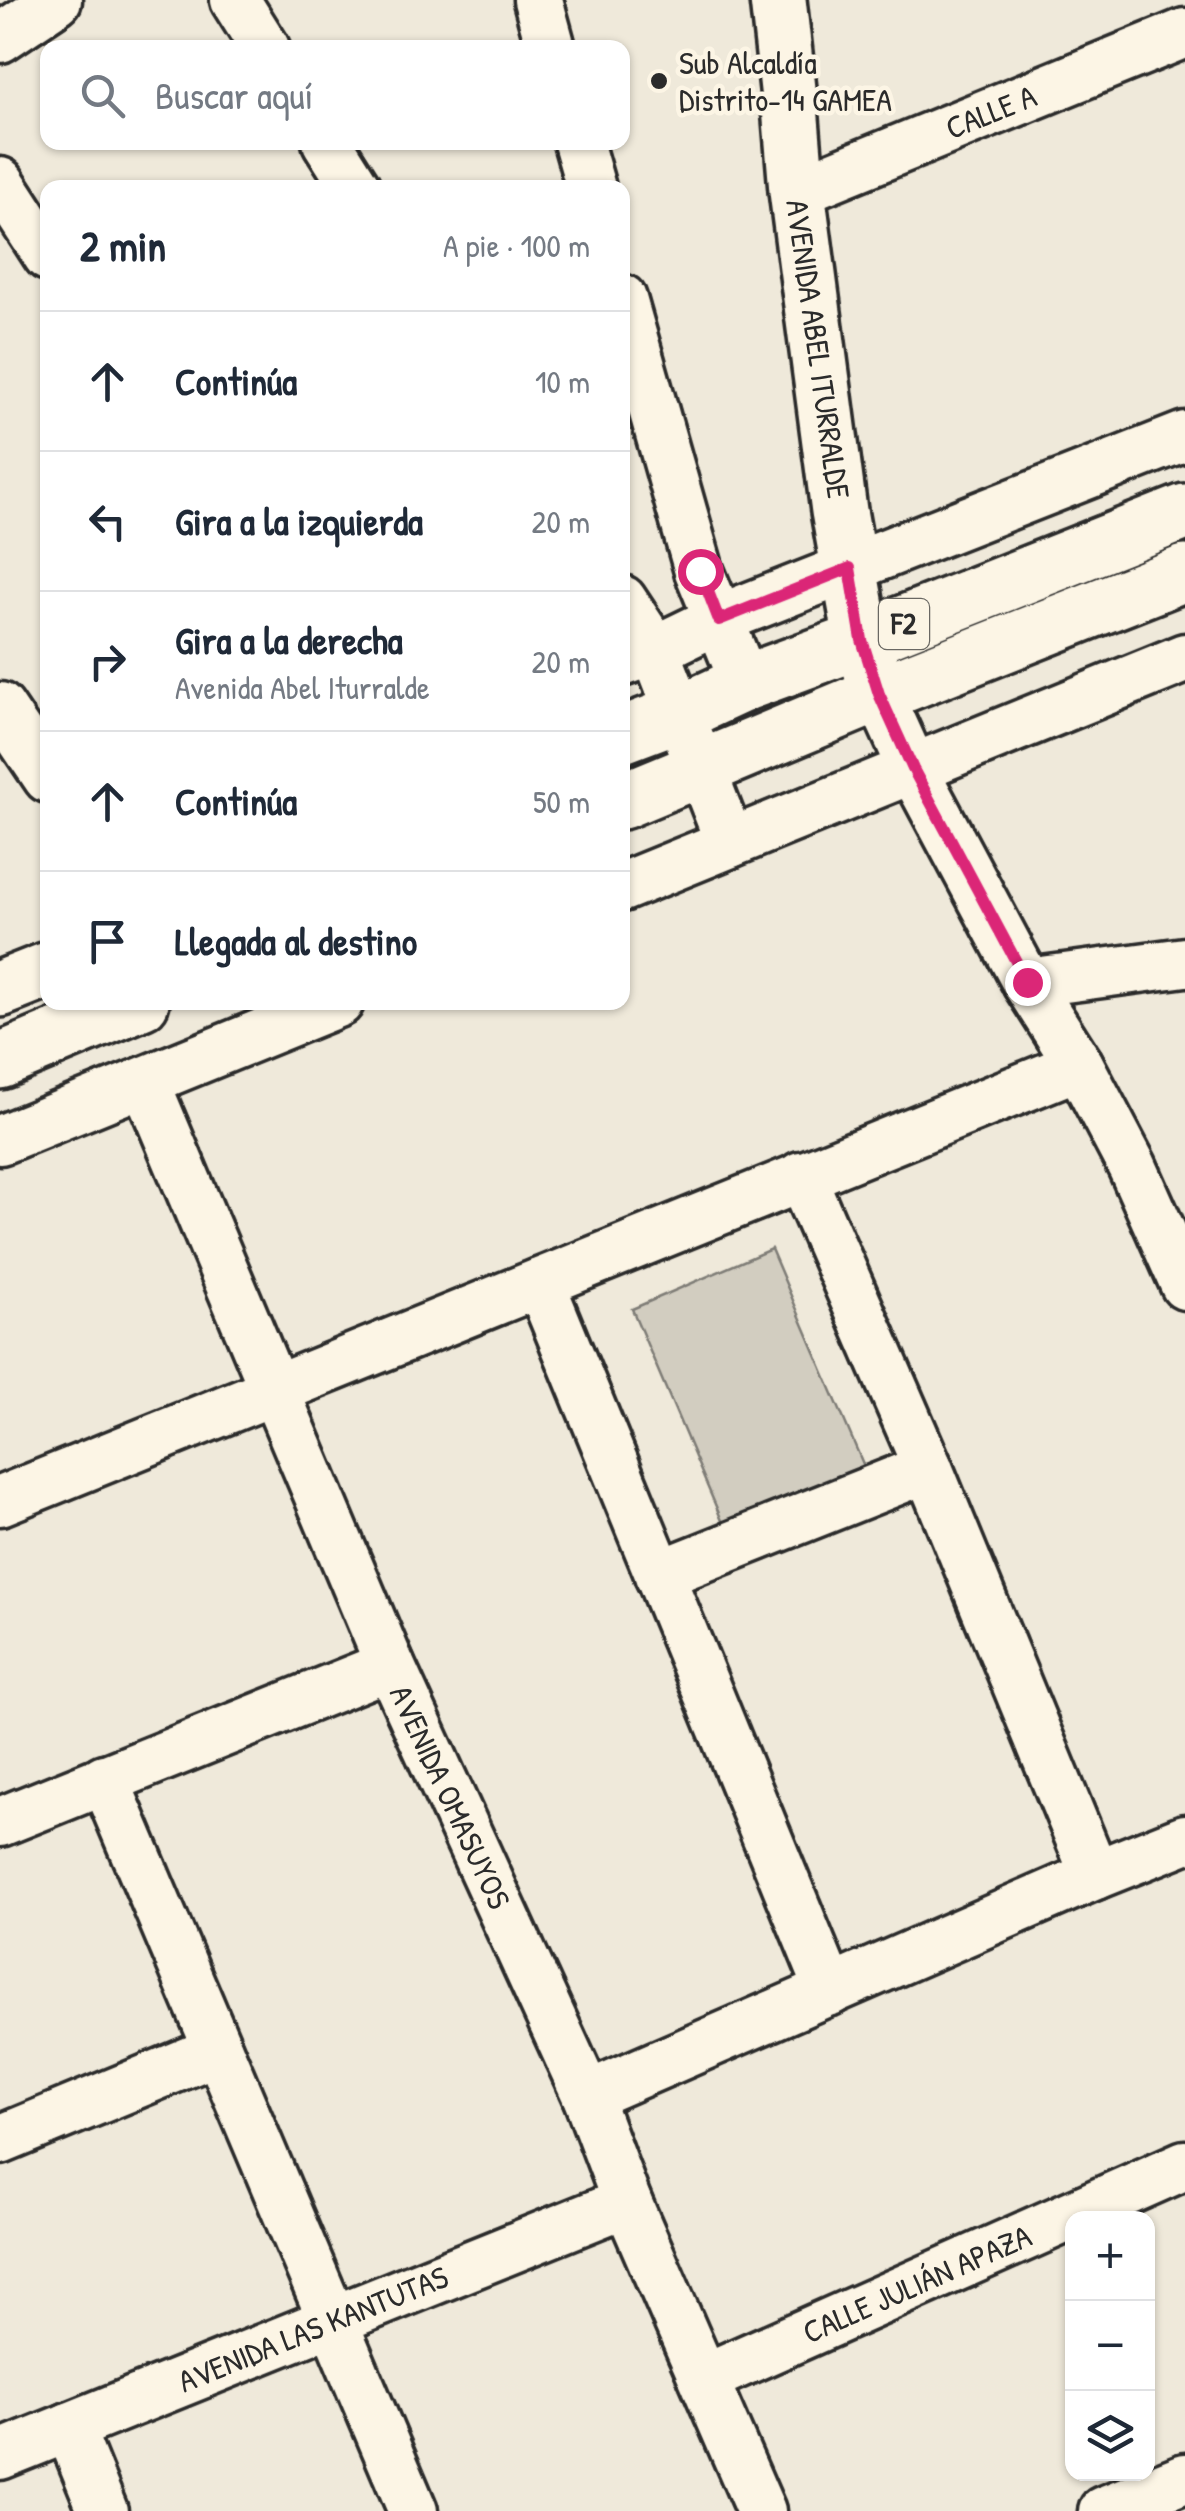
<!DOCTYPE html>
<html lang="es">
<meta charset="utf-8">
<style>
body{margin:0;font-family:"Patrick Hand",sans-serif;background:#f2f2f3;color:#1f2937}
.controls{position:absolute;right:30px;bottom:30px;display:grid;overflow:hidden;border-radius:20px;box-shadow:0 2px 8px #0004}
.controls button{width:90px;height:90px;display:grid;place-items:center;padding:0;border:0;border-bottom:2px solid #e0e1e3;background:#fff;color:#1f2937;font:50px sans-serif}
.stop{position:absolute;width:30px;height:30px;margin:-22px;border:8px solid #db2777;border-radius:50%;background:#fff}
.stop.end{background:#db2777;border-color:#fff;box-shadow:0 2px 10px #0008}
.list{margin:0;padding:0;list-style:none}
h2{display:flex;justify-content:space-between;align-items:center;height:130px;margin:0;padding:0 40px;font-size:42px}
h2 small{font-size:32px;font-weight:400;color:#747a83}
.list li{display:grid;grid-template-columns:65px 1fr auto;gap:30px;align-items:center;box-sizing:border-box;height:140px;padding:0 40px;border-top:2px solid #e0e1e3}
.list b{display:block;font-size:38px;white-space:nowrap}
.list p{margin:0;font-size:32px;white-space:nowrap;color:#747a83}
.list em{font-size:32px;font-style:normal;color:#747a83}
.icon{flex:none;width:55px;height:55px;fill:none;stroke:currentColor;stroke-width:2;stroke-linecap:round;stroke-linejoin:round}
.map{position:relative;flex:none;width:1185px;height:2511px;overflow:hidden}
.search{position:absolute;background:#fff;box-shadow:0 2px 8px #0004;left:40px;top:40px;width:590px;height:110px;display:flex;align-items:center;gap:25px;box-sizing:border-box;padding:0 35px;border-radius:20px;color:#747a83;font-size:38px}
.panel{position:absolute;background:#fff;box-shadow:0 2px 8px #0004;left:40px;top:180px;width:590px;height:830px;border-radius:20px}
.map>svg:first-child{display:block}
</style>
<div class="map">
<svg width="1185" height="2511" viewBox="0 0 1185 2511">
<rect width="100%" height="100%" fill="#efe9da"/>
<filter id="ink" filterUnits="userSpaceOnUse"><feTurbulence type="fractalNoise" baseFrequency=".01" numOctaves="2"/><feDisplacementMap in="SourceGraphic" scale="20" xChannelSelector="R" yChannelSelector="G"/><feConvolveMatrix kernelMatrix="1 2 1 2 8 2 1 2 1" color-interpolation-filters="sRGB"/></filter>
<g filter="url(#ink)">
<!-- green -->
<polygon fill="#d2cdc0" stroke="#7e7c76" stroke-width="2.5" points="771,1249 866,1471 726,1530 632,1309"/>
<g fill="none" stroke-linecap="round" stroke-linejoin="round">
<defs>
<g id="minor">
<polyline points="235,0 265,48"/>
<polyline points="538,0 551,48"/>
<polyline points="0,38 57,0"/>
<polyline points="327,142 356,188"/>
<polyline points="578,142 591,188"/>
<polyline points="0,182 48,256"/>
<polyline points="797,191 1185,33"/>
<polyline points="622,299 699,571 745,683"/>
<polyline points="622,600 655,650 730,843"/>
<polyline points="622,662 655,650 719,619 1185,436"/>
<polyline points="879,694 913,769 1027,983 1079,1065 1132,1166 1185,1285"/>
<polyline points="0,707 48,778"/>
<polyline points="622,887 1185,658"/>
<polyline points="1027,983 1185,962"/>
<polyline points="145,1082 390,1665 587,2096 627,2202 761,2511"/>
<polyline points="0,1140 339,1002"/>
<polyline points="801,1176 928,1468 1095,1875"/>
<polyline points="540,1283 830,1991"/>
<polyline points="0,1501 1079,1065"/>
<polyline points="659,1575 928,1468"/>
<polyline points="104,1779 413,2511"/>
<polyline points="0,1822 390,1665"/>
<polyline points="587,2096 1095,1875 1185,1839"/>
<polyline points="0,2140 218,2050"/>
<polyline points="705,2378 1185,2165"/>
<polyline points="69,2427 103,2511"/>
<polyline points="0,2455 627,2202"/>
<polyline points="1103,2511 1185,2478"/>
</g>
<polyline id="tertiary" points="778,0 790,107 797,191 839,511 862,640 876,684"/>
<g id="trunk">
<polyline points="622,735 680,713 745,683 862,640 1185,512"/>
<polyline points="622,801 879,694 1185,573"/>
<polyline points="0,989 48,970"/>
<polyline points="0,1061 141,1002"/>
</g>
</defs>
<!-- minor casing -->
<use href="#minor" stroke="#2b2b2b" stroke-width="55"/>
<!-- tertiary casing -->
<use href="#tertiary" stroke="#2b2b2b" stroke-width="62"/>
<!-- trunk casing -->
<use href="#trunk" stroke="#2b2b2b" stroke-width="62"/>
<!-- minor -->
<use href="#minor" stroke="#fcf5e5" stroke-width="48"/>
<!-- tertiary -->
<use href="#tertiary" stroke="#fcf5e5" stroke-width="55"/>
<!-- trunk -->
<use href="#trunk" stroke="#fcf5e5" stroke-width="55"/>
</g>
</g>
<g fill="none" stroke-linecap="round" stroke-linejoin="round" filter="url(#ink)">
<!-- route -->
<polyline stroke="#db2777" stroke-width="12" points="700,571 719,620 850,568 862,640 879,694 913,769 1027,982"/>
</g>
<!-- markers -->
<circle fill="#2b2b2b" stroke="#fcf5e5" stroke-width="4" cx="659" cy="81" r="10"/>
<g text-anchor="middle" stroke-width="9" stroke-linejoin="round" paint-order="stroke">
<!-- shield labels -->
<rect fill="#fcf5e5" stroke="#6a6863" stroke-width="2.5" x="879" y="599" width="50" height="50" rx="8"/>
<g font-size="30" font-weight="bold" fill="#2b2b2b">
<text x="904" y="634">F2</text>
</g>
<!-- poi labels -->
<g font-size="32" fill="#2b2b2b" stroke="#fcf5e5" text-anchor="start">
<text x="679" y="74">Sub Alcaldía<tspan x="679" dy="37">Distrito-14 GAMEA</tspan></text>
</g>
<!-- street labels -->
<g font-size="32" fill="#2b2b2b" stroke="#fcf5e5">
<text transform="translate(991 112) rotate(-22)" y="11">CALLE A</text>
<text transform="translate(818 349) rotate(82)" y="11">AVENIDA ABEL ITURRALDE</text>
<text transform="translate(450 1797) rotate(65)" y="11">AVENIDA OMASUYOS</text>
<text transform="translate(917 2284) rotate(-24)" y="11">CALLE JULIÁN APAZA</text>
<text transform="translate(313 2329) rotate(-22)" y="11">AVENIDA LAS KANTUTAS</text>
</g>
</g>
</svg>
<div class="controls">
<button>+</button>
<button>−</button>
<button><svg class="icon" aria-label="layers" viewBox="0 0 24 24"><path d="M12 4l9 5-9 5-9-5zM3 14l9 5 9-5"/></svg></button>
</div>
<div class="stop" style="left:700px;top:571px"></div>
<div class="stop end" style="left:1027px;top:982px"></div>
<div class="search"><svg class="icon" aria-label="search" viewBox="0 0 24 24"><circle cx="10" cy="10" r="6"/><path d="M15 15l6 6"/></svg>Buscar aquí</div>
<section class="panel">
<h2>2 min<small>A pie · 100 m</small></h2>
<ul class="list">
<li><svg class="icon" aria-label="ahead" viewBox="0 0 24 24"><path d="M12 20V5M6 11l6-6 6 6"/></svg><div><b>Continúa</b></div><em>10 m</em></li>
<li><svg class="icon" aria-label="left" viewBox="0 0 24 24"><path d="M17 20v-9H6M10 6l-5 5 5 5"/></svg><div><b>Gira a la izquierda</b></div><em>20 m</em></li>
<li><svg class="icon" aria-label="right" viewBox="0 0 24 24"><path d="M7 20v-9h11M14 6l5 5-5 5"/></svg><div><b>Gira a la derecha</b><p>Avenida Abel Iturralde</p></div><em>20 m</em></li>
<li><svg class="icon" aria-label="ahead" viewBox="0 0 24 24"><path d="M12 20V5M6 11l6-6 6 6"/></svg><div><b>Continúa</b></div><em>50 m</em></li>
<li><svg class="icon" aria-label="arrive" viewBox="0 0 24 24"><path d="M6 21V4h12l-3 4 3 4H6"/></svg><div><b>Llegada al destino</b></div></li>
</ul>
</section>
</div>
